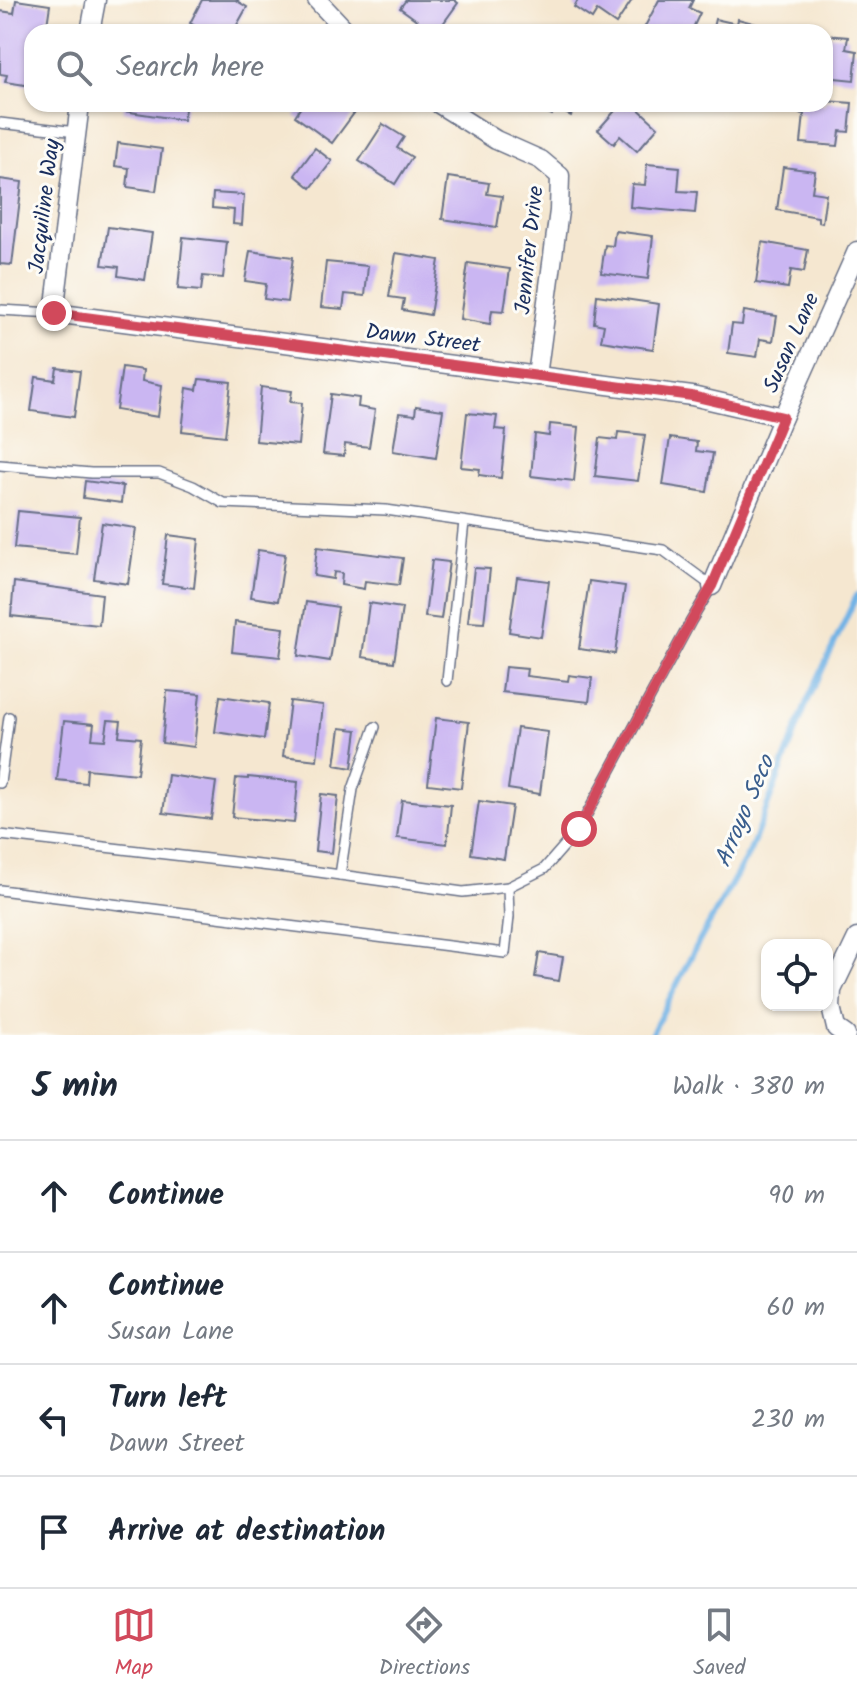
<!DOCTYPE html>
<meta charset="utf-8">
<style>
body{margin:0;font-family:Kalam,sans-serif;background:#f2f2f3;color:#1f2937}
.controls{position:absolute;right:24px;bottom:24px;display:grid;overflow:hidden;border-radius:16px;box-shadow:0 2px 6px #0004}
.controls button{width:72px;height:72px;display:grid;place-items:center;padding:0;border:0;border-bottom:2px solid #e0e1e3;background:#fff;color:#1f2937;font:40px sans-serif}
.stop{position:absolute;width:24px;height:24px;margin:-18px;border:6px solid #d1495b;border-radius:50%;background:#fff}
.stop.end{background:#d1495b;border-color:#fff;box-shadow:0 2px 8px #0008}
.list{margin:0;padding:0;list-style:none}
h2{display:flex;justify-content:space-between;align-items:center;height:104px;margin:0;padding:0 32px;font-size:34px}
h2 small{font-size:26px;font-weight:400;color:#747a83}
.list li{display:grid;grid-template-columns:52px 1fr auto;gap:24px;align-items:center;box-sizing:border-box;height:112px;padding:0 32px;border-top:2px solid #e0e1e3}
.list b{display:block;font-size:30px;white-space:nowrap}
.list p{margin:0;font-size:26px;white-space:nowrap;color:#747a83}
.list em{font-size:26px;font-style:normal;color:#747a83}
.icon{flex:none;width:44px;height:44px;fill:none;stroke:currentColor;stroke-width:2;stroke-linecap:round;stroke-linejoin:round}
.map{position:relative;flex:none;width:857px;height:1035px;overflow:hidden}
.search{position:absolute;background:#fff;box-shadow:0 2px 6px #0004;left:24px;right:24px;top:24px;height:88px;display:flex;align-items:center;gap:20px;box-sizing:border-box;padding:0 28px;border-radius:24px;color:#747a83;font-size:30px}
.sheet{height:552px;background:#fff}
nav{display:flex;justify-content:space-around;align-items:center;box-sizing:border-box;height:112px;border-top:2px solid #e0e1e3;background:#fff;font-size:22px;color:#747a83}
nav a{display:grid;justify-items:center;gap:4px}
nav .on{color:#d1495b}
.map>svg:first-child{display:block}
</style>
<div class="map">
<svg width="857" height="1035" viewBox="0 0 857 1035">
<rect width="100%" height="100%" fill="#fdfcf7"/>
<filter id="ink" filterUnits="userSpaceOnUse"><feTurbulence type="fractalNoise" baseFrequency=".0125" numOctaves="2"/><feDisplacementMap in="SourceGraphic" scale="16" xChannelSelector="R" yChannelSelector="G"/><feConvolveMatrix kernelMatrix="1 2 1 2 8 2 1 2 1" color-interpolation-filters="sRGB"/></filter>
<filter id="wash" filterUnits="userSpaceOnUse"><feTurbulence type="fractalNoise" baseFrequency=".006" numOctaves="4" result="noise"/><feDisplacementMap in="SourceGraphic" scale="32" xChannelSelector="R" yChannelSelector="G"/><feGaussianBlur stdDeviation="1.8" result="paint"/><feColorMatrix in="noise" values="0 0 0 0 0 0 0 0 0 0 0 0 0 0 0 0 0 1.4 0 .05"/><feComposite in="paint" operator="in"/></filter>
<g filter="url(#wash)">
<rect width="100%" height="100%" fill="#f5e7d0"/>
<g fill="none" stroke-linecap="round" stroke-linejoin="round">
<!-- stream -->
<polyline stroke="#71b2e5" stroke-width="6" points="651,1035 696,947 750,851 807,702 857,595"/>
</g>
<g id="blocks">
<!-- building -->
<g fill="#cab6f2">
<polygon points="16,0 50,5 46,32 32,32 32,86 5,82 7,75 0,74 0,11 14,13"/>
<polygon points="202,0 238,0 237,1 247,7 233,32 206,32 190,23"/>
<polygon points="406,0 454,0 458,3 437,32 417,32 412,28 418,21 400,8"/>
<polygon points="578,0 632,0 616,24 597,11 592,19 574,7"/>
<polygon points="659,0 693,0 689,8 700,13 691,32 647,32 643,30"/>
<polygon points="715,19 737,24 738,19 760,25 758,32 712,32"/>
<polygon points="825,35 848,37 846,49 857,51 854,80 825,77"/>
<polygon points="825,101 852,103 849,132 840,131 838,146 801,143 804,114 797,113 798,104 825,104"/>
<polygon points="124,104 186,104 183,120 123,111"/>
<polygon points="303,104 358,104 360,105 332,143 295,116"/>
<polygon points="529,104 576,104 571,116 555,108 552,115"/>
<polygon points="621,104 633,104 658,127 637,151 620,136 614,144 598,130"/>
<polygon points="383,124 404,137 397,148 412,157 395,184 359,161"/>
<polygon points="118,143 162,149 156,191 127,187 129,168 115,166"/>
<polygon points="315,148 332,161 311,188 295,175"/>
<polygon points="647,164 680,167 678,191 697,192 695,213 630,207 632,184 645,185"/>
<polygon points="783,167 815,171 812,192 826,194 822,223 818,222 818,217 777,210"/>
<polygon points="448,177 489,183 487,194 502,196 497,227 442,219"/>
<polygon points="0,179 22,182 12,265 0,264"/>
<polygon points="213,193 244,195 242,225 233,224 234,210 212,208"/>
<polygon points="108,227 152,233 145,280 118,276 119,267 102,265"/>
<polygon points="615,231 653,236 648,279 601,273 605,245 613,246"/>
<polygon points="183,237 227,242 223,278 203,276 201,291 178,289"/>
<polygon points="762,242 808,250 804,272 791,270 788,288 756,283"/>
<polygon points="250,251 293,257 287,302 264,299 266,284 245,281"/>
<polygon points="396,253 439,260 430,315 402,310 404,299 389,297"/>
<polygon points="326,262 368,266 365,296 345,294 343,309 321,307"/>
<polygon points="468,263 510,269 504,311 492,310 490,324 460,319"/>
<polygon points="597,295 659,304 653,349 601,341 604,325 594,323"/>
<polygon points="744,311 777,316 773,341 760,339 757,357 728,353 732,324 742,325"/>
<polygon points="122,367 143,370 142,381 162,385 158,417 116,410"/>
<polygon points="57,368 80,371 74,417 31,411 36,377 55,380"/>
<polygon points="199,379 231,382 225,436 182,431 187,388 197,390"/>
<polygon points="261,387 292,391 290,402 302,403 298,445 256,441"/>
<polygon points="331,394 359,398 358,407 375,410 369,447 345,444 344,456 323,454"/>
<polygon points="416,406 443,410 436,458 393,451 399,413 415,415"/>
<polygon points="467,413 497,416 495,429 506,430 501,478 479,475 480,469 461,467"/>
<polygon points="550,424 579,427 574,481 531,476 535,434 549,436"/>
<polygon points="618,432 645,435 638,481 595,476 600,438 617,440"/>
<polygon points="670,438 697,442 696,451 713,453 707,492 663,485"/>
<polygon points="85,481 123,486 121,503 83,498"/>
<polygon points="18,511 80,517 76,554 14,548"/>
<polygon points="102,523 136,528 128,584 94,579"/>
<polygon points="168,535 199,539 194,588 162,584"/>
<polygon points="317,547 403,558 399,585 365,581 364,589 341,585 342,573 334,572 333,579 314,576"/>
<polygon points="258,550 285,554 278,601 251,597"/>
<polygon points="432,560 449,562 441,619 425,617"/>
<polygon points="474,568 490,569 484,623 468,622"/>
<polygon points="517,577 549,581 541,637 509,632"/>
<polygon points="589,581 625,586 615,654 579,649"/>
<polygon points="14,582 102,594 99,625 11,616"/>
<polygon points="306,602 338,607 330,661 298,656"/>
<polygon points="369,603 402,608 394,662 362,657"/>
<polygon points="235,622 284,628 280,657 232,652"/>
<polygon points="505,667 527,669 526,676 568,681 569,675 592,678 589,702 502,692"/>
<polygon points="167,691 200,694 194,747 162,743"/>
<polygon points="220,696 269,703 264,739 215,732"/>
<polygon points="290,701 323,705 317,760 283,756"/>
<polygon points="436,718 469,722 461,788 428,784"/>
<polygon points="108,720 121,721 119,736 141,738 137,774 87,769 86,783 57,780 64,721 94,724 92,739 105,740"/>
<polygon points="340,728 357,730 352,768 335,765"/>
<polygon points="517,728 548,732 540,794 508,789"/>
<polygon points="168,775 216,782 211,819 163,813"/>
<polygon points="248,777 298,782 294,823 232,817 236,778 248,779"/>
<polygon points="321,794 338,796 332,853 315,851"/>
<polygon points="402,800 451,805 447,844 397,838"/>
<polygon points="479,801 512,806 504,859 471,854"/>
<polygon points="539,953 563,957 559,981 535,977"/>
</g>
</g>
</g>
<g filter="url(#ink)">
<use href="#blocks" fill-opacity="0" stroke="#676f86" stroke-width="2"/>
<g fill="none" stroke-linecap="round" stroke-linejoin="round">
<defs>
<g id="lane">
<polyline points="0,123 76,132"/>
<polyline points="0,310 54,313"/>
<polyline points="0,465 91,473 159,473 193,486 223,503 386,510 663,550 712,586 691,621 579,829 544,869 508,887 463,892 304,870 0,835"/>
<polyline points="447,681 464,522"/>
<polyline points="0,783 9,717"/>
<polyline points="340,875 353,789 375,727"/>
<polyline points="0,890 505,953 509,917 508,887"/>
</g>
<g id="street">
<polyline points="317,0 347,32"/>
<polyline points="90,32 96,0"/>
<polyline points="80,104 54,313 692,396 783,417"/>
<polyline points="439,104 496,140 541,160 560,176 559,211 537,376"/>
<polyline points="712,586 783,417 857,251"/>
<polyline points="846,1035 836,1028 831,1007 832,990 857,938"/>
</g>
</defs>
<!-- lane casing -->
<use href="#lane" stroke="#676f86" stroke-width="12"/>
<!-- street casing -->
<use href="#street" stroke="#676f86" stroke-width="21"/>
<!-- lane -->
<use href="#lane" stroke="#fff" stroke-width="9"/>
<!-- street -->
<use href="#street" stroke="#fff" stroke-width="18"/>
</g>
</g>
<g fill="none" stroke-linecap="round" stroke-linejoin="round" filter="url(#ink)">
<!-- route -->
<polyline stroke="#d1495b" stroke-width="10" points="54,313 692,396 783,417 712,586 691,621 579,829"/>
</g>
<g text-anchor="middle" stroke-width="6" stroke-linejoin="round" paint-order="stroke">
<!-- street labels -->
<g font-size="22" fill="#1b2f5e" stroke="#fdfcf7">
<text transform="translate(43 206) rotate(-83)" y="8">Jacquiline Way</text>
<text transform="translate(528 250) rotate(-84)" y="8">Jennifer Drive</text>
<text transform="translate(423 337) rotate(7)" y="8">Dawn Street</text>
<text transform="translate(790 342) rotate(-66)" y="8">Susan Lane</text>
</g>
<!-- water labels -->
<g font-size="24" font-style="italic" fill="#395d8d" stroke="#fdfcf7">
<text transform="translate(744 811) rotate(-67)" y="8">Arroyo Seco</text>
</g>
</g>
</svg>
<div class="controls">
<button><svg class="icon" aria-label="locate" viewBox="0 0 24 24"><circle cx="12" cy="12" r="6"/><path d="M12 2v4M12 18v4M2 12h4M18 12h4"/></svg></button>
</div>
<div class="stop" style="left:579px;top:829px"></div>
<div class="stop end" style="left:54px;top:313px"></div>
<div class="search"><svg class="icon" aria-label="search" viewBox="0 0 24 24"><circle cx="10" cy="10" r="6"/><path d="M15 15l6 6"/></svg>Search here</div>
</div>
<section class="sheet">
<h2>5 min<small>Walk · 380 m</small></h2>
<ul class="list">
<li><svg class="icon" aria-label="ahead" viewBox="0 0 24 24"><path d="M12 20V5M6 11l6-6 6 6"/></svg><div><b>Continue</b></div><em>90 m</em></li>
<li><svg class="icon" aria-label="ahead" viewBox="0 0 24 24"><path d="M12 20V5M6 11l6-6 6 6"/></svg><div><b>Continue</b><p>Susan Lane</p></div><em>60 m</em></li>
<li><svg class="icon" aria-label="left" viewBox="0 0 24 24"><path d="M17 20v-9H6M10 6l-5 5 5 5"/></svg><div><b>Turn left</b><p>Dawn Street</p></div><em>230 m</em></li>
<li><svg class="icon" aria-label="arrive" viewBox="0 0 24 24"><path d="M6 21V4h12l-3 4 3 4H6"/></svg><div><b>Arrive at destination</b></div></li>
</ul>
</section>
<nav>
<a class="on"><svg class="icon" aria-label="map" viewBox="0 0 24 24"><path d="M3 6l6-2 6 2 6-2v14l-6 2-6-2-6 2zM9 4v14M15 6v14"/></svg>Map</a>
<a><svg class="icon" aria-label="directions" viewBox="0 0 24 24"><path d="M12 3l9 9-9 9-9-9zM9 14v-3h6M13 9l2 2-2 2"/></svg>Directions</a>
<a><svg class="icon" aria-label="saved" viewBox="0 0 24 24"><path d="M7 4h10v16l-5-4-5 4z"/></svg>Saved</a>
</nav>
